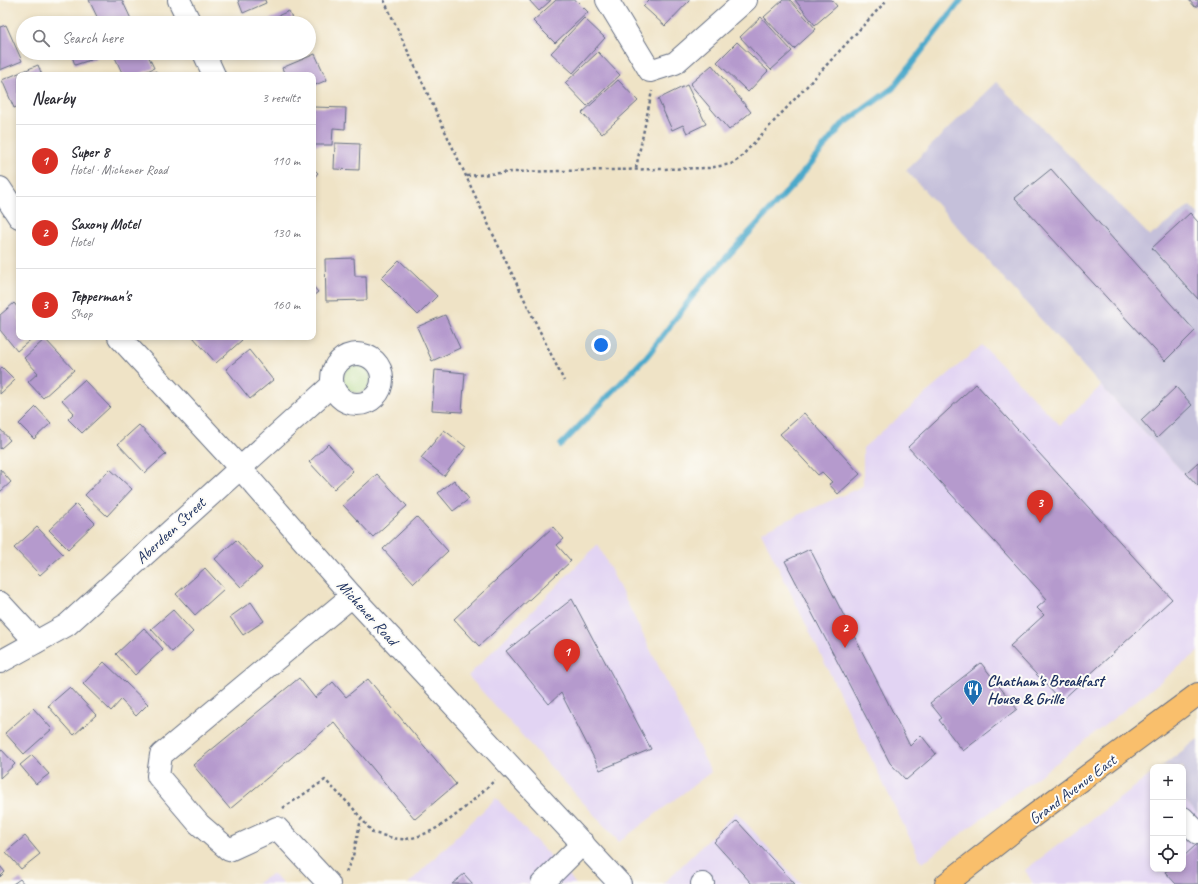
<!DOCTYPE html>
<meta charset="utf-8">
<style>
body{margin:0;font-family:Caveat,sans-serif;background:#f2f2f3;color:#2b2b33}
.controls{position:absolute;right:12px;bottom:12px;display:grid;overflow:hidden;border-radius:8px;box-shadow:0 2px 6px #0003}
.controls button{width:36px;height:36px;display:grid;place-items:center;padding:0;border:0;border-bottom:1px solid #e1e1e2;background:#fff;color:#2b2b33;font:20px sans-serif}
.you{position:absolute;left:601px;top:345px;width:14px;height:14px;margin:-10px;border:3px solid #fff;border-radius:50%;background:#1a73e8;box-shadow:0 0 0 6px #1a73e833}
.badge{display:grid;place-items:center;width:26px;height:26px;border-radius:50%;background:#d93025;color:#fff;font-size:13px;font-weight:700}
.pin{position:absolute;translate:-50% -33px;filter:drop-shadow(0 1px 2px #0008)}
.pin::after{content:'';position:absolute;top:21px;width:14px;height:12px;background:inherit;clip-path:polygon(0 0,100% 0,50% 100%)}
.list{margin:0;padding:0;list-style:none}
h2{display:flex;justify-content:space-between;align-items:center;height:52px;margin:0;padding:0 16px;font-size:17px}
h2 small{font-size:13px;font-weight:400;color:#7c7c81}
.list li{display:grid;grid-template-columns:26px 1fr auto;gap:12px;align-items:center;box-sizing:border-box;height:72px;padding:0 16px;border-top:1px solid #e1e1e2}
.list b{display:block;font-size:15px;white-space:nowrap}
.list p{margin:0;font-size:13px;white-space:nowrap;color:#7c7c81}
.list em{font-size:13px;font-style:normal;color:#7c7c81}
.icon{flex:none;width:22px;height:22px;fill:none;stroke:currentColor;stroke-width:2;stroke-linecap:round;stroke-linejoin:round}
.map{position:relative;flex:none;width:1198px;height:884px;overflow:hidden}
.search{position:absolute;background:#fff;box-shadow:0 2px 6px #0003;left:16px;top:16px;width:300px;height:44px;display:flex;align-items:center;gap:10px;box-sizing:border-box;padding:0 14px;border-radius:22px;color:#7c7c81;font-size:15px}
.panel{position:absolute;background:#fff;box-shadow:0 2px 6px #0003;left:16px;top:72px;width:300px;height:268px;border-radius:8px}
.map>svg:first-child{display:block}
</style>
<div class="map">
<svg width="1198" height="884" viewBox="0 0 1198 884">
<rect width="100%" height="100%" fill="#fdfcf7"/>
<filter id="ink" filterUnits="userSpaceOnUse"><feTurbulence type="fractalNoise" baseFrequency=".025" numOctaves="2"/><feDisplacementMap in="SourceGraphic" scale="8" xChannelSelector="R" yChannelSelector="G"/><feConvolveMatrix kernelMatrix="1 2 1 2 8 2 1 2 1" color-interpolation-filters="sRGB"/></filter>
<filter id="wash" filterUnits="userSpaceOnUse"><feTurbulence type="fractalNoise" baseFrequency=".012" numOctaves="4" result="noise"/><feDisplacementMap in="SourceGraphic" scale="16" xChannelSelector="R" yChannelSelector="G"/><feGaussianBlur stdDeviation="0.9" result="paint"/><feColorMatrix in="noise" values="0 0 0 0 0 0 0 0 0 0 0 0 0 0 0 0 0 1.4 0 .05"/><feComposite in="paint" operator="in"/></filter>
<g filter="url(#wash)">
<rect width="100%" height="100%" fill="#efe3c6"/>
<!-- built -->
<g fill="#e2d4f3">
<polygon points="982,345 1060,425 1101,386 1198,488 1198,652 1067,755 922,863 761,532 863,486 863,448"/>
<polygon points="598,544 711,772 619,842 468,676"/>
<polygon points="1153,773 1153,869 1183,869 1183,798 1198,815 1198,884 1033,884 1025,870"/>
<polygon points="496,798 576,884 408,884"/>
<polygon points="736,812 801,884 663,884"/>
<polygon points="272,874 283,884 256,884"/>
</g>
<!-- industrial -->
<g fill="#c5c0da">
<polygon points="996,82 1150,236 1190,206 1198,214 1198,488 1101,386 906,170"/>
<polygon points="1198,739 1198,815 1183,798 1183,767 1161,767"/>
</g>
<!-- green -->
<circle fill="#a9d27d" stroke="#62806e" cx="357" cy="379" r="14"/>
<g fill="none" stroke-linecap="round" stroke-linejoin="round">
<!-- stream -->
<polyline stroke="#4ba9ca" stroke-width="6" points="561,445 647,356 701,285 794,184 842,125 893,88 961,0"/>
</g>
<g id="blocks">
<!-- building -->
<g fill="#b59acd">
<polygon points="89,0 122,0 132,21 127,23 100,23"/>
<polygon points="238,0 265,0 266,3 243,13"/>
<polygon points="529,0 551,0 539,11"/>
<polygon points="556,0 576,0 588,12 555,43 533,21"/>
<polygon points="649,0 690,0 665,26 643,6"/>
<polygon points="783,0 790,0 816,29 794,49 764,17"/>
<polygon points="795,0 832,0 837,6 815,25"/>
<polygon points="1189,0 1198,0 1198,5 1195,7"/>
<polygon points="289,11 294,23 261,23"/>
<polygon points="761,17 792,51 771,70 740,37"/>
<polygon points="584,18 605,38 573,73 551,53"/>
<polygon points="6,25 22,61 0,70 0,27"/>
<polygon points="737,42 768,71 748,92 717,62"/>
<polygon points="598,52 620,75 587,106 565,83"/>
<polygon points="71,53 95,53 96,58 75,65"/>
<polygon points="113,53 147,53 154,68 138,75 123,75"/>
<polygon points="272,53 289,53 274,59"/>
<polygon points="315,54 327,80 313,86 313,75 285,75 282,68"/>
<polygon points="38,65 42,75 19,75 19,106 14,108 2,80"/>
<polygon points="712,65 751,112 729,130 690,84"/>
<polygon points="156,71 157,75 147,75"/>
<polygon points="618,80 638,101 602,134 582,113"/>
<polygon points="687,85 706,124 687,133 683,125 672,130 658,99"/>
<polygon points="313,107 346,108 345,129 333,128 332,145 313,145"/>
<polygon points="335,143 360,144 359,170 334,169"/>
<polygon points="313,168 318,173 313,179"/>
<polygon points="1051,169 1195,331 1165,361 1015,198"/>
<polygon points="1190,213 1198,222 1198,299 1152,248"/>
<polygon points="354,258 355,276 366,276 367,300 326,301 325,259"/>
<polygon points="399,260 437,296 418,315 381,278"/>
<polygon points="313,286 318,292 313,296"/>
<polygon points="14,303 19,309 19,337 34,337 17,351 0,330 0,315"/>
<polygon points="445,315 460,348 432,361 417,327"/>
<polygon points="193,337 239,337 242,340 216,363"/>
<polygon points="45,339 74,370 43,398 28,382 38,373 24,358"/>
<polygon points="249,350 273,380 250,399 226,369"/>
<polygon points="2,367 15,380 0,394 0,369"/>
<polygon points="435,370 465,373 462,412 432,410"/>
<polygon points="84,380 110,407 82,433 68,419 74,413 62,400"/>
<polygon points="976,384 1172,599 1061,701 1010,646 1044,615 1037,608 1047,599 908,447"/>
<polygon points="1176,387 1192,405 1157,438 1141,420"/>
<polygon points="36,407 51,423 34,439 19,424"/>
<polygon points="804,413 860,474 838,494 829,484 832,482 822,472 818,475 780,434"/>
<polygon points="139,425 166,454 145,473 118,444"/>
<polygon points="0,429 10,440 0,449"/>
<polygon points="444,430 466,447 444,476 421,458"/>
<polygon points="328,444 353,471 334,489 309,462"/>
<polygon points="1198,462 1198,486 1186,473"/>
<polygon points="0,469 11,482 0,492"/>
<polygon points="110,469 132,489 107,516 85,495"/>
<polygon points="377,474 407,506 373,537 343,505"/>
<polygon points="454,480 469,499 453,511 438,493"/>
<polygon points="76,504 95,523 68,549 49,530"/>
<polygon points="417,517 448,551 414,583 383,549"/>
<polygon points="37,527 63,554 40,575 14,548"/>
<polygon points="553,527 564,539 557,545 571,561 479,646 454,619"/>
<polygon points="236,540 262,568 241,587 215,559"/>
<polygon points="810,549 910,746 921,735 936,754 906,780 890,763 785,561"/>
<polygon points="205,568 224,589 195,615 176,594"/>
<polygon points="572,599 651,749 600,770 561,693 549,704 506,651"/>
<polygon points="251,602 264,621 243,635 230,617"/>
<polygon points="173,610 193,632 172,652 151,629"/>
<polygon points="144,628 163,649 135,675 116,654"/>
<polygon points="104,662 148,704 136,716 121,700 111,711 83,684"/>
<polygon points="981,663 1017,709 963,751 939,720 942,718 930,703"/>
<polygon points="299,678 315,698 333,682 346,697 368,679 456,784 415,819 334,722 230,809 193,765"/>
<polygon points="70,687 96,715 74,735 48,706"/>
<polygon points="33,708 52,729 24,754 5,733"/>
<polygon points="0,748 15,764 0,778"/>
<polygon points="32,755 49,774 36,784 20,765"/>
<polygon points="737,821 795,884 752,884 714,842"/>
<polygon points="25,836 40,854 21,869 6,852"/>
<polygon points="1197,844 1198,884 1176,884 1165,872 1169,869 1183,869 1183,857"/>
<polygon points="0,866 5,872 0,877"/>
<polygon points="464,874 473,884 452,884"/>
<polygon points="20,879 24,884 13,884"/>
</g>
</g>
</g>
<g filter="url(#ink)">
<use href="#blocks" fill-opacity="0" stroke="#656e82" stroke-width="1"/>
<g fill="none" stroke-linecap="round" stroke-linejoin="round">
<defs>
<g id="minor">
<polyline points="179,0 190,23"/>
<polyline points="607,0 650,71 675,63 746,0"/>
<polyline points="204,53 214,75"/>
<polyline points="0,188 19,217"/>
<polyline points="119,337 240,468 352,596 620,884"/>
<circle cx="357" cy="379" r="25"/>
<polyline points="0,603 36,642"/>
<polyline points="0,662 67,625 332,385"/>
<polyline points="1183,818 1198,833"/>
<polyline points="329,884 277,828 229,850 199,824 158,776 161,755 352,596"/>
<polyline points="542,884 583,843"/>
<polyline points="702,884 703,884"/>
</g>
<polyline id="major" points="946,884 1029,819 1198,694"/>
</defs>
<!-- minor casing -->
<use href="#minor" stroke="#656e82" stroke-width="24"/>
<!-- major casing -->
<use href="#major" stroke="#656e82" stroke-width="24"/>
<!-- path -->
<g stroke="#656e82" stroke-width="2.5" stroke-dasharray="3 3" stroke-linecap="butt">
<polyline points="384,0 499,247 564,381"/>
<polyline points="636,168 652,91"/>
<polyline points="467,176 512,172 709,168 731,164 739,159 887,0"/>
<path d="M283 808 325 780 352 807 373 833C383 835 396 840 406 839 441 834 470 803 495 780"/>
<polyline points="346,872 353,856 361,819"/>
</g>
<!-- minor -->
<use href="#minor" stroke="#fff" stroke-width="22"/>
<!-- major -->
<use href="#major" stroke="#f9bf6c" stroke-width="22"/>
</g>
</g>
<!-- icons -->
<defs>
<symbol id="restaurant-pin" viewBox="-11 -11 22 30"><path d="M0 17L-7.5 6A9.5 9.5 0 1 1 7.5 6Z" fill="#1f6fb2" stroke="#fdfcf7"/><path d="M-5-6h1v4h1v-4h1v4h1v-4h1v5L-1.5 .5V6h-2V.5L-5-1ZM5-6V6H3V1.5H1.5Q1.5-4 5-6Z" fill="#fff"/></symbol>
</defs>
<g fill-rule="evenodd">
<use href="#restaurant-pin" x="962" y="678" width="22" height="30"/>
</g>
<g text-anchor="middle" stroke-width="4" stroke-linejoin="round" paint-order="stroke">
<!-- street labels -->
<g font-size="16" fill="#1b2f5e" stroke="#fdfcf7">
<text transform="translate(170 530) rotate(-43)" y="6">Aberdeen Street</text>
<text transform="translate(368 612) rotate(48)" y="6">Michener Road</text>
<text transform="translate(1072 789) rotate(-37)" y="6">Grand Avenue East</text>
</g>
<!-- poi labels -->
<g font-size="16" font-weight="bold" fill="#1b2f5e" stroke="#fdfcf7" text-anchor="start">
<text x="987" y="686">Chatham's Breakfast<tspan x="987" dy="18">House &amp; Grille</tspan></text>
</g>
</g>
</svg>
<div class="controls">
<button>+</button>
<button>−</button>
<button><svg class="icon" aria-label="locate" viewBox="0 0 24 24"><circle cx="12" cy="12" r="6"/><path d="M12 2v4M12 18v4M2 12h4M18 12h4"/></svg></button>
</div>
<div class="you"></div>
<div class="pin badge" style="left:567px;top:672px">1</div>
<div class="pin badge" style="left:845px;top:648px">2</div>
<div class="pin badge" style="left:1040px;top:523px">3</div>
<div class="search"><svg class="icon" aria-label="search" viewBox="0 0 24 24"><circle cx="10" cy="10" r="6"/><path d="M15 15l6 6"/></svg>Search here</div>
<section class="panel">
<h2>Nearby<small>3 results</small></h2>
<ul class="list">
<li><span class="badge">1</span><div><b>Super 8</b><p>Hotel · Michener Road</p></div><em>110 m</em></li>
<li><span class="badge">2</span><div><b>Saxony Motel</b><p>Hotel</p></div><em>130 m</em></li>
<li><span class="badge">3</span><div><b>Tepperman's</b><p>Shop</p></div><em>160 m</em></li>
</ul>
</section>
</div>
